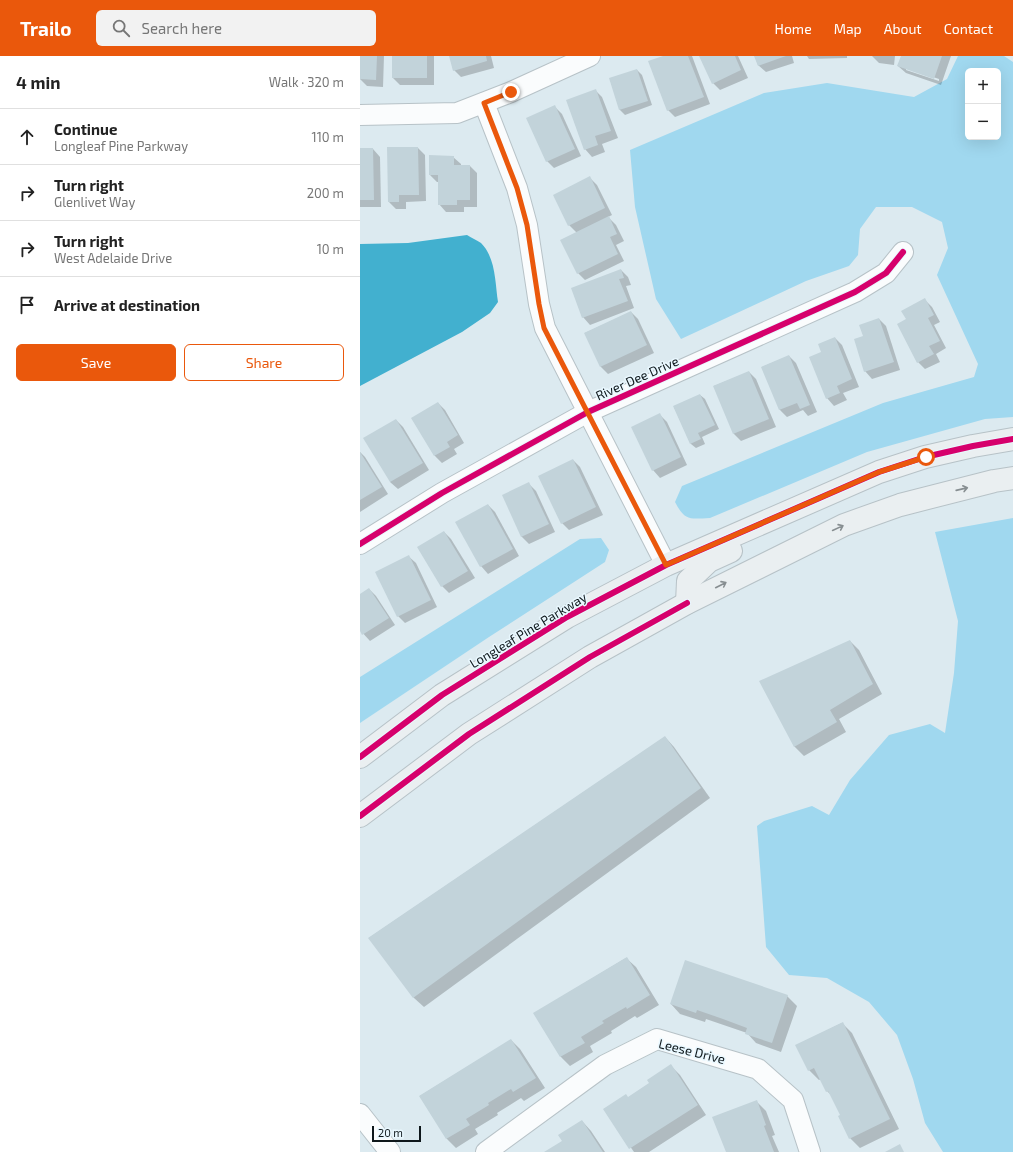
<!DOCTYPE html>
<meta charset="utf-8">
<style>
body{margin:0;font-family:"Exo 2",sans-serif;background:#f2f2f2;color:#222}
.controls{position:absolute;right:12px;top:12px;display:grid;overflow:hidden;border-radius:6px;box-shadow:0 4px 16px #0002}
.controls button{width:36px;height:36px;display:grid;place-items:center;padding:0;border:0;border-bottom:1px solid #e0e0e0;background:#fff;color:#222;font:20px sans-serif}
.scale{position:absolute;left:12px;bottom:10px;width:49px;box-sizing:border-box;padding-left:4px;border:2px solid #0e171b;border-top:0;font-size:11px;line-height:14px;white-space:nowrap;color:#0e171b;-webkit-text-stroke:3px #e9f8ff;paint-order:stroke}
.stop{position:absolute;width:12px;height:12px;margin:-9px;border:3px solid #ea580c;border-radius:50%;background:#fff}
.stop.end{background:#ea580c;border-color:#fff;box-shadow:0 1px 4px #0008}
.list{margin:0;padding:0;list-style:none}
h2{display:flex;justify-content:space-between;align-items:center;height:52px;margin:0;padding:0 16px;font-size:17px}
h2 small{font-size:13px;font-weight:400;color:#767676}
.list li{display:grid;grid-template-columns:26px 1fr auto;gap:12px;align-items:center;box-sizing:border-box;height:56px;padding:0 16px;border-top:1px solid #e0e0e0}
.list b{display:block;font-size:15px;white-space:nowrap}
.list p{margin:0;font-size:13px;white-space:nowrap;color:#767676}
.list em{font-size:13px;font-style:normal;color:#767676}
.actions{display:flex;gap:8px;padding:12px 16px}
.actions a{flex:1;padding:9px 0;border:1px solid #ea580c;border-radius:6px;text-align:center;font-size:14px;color:#ea580c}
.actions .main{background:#ea580c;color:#fff}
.icon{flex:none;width:22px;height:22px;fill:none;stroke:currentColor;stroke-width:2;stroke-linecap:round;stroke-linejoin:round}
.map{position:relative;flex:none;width:653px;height:1096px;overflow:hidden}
header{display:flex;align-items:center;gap:24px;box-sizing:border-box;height:56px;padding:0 20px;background:#ea580c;color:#fff}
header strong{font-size:19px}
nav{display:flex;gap:22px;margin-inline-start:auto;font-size:14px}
.search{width:280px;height:36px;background:#f2f2f2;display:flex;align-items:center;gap:10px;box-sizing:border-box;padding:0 14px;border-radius:6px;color:#767676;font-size:15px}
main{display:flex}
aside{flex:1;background:#fff}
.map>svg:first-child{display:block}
</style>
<header>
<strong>Trailo</strong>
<div class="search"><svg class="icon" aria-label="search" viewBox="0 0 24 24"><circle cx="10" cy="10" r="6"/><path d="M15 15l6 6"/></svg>Search here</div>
<nav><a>Home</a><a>Map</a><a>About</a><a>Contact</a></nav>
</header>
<main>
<aside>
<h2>4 min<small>Walk · 320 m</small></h2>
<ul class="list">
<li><svg class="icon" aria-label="ahead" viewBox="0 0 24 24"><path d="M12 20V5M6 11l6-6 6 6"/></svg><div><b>Continue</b><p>Longleaf Pine Parkway</p></div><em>110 m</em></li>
<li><svg class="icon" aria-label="right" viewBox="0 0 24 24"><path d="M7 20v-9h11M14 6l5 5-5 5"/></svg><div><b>Turn right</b><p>Glenlivet Way</p></div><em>200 m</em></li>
<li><svg class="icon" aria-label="right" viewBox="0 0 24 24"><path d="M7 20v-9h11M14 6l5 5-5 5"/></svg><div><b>Turn right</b><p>West Adelaide Drive</p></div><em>10 m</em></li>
<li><svg class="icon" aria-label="arrive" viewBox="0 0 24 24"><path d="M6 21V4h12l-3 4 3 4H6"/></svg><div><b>Arrive at destination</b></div></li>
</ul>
<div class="actions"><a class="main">Save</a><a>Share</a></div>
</aside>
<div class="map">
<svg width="653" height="1096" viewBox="0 0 653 1096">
<rect width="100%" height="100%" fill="#dceaf0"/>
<!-- green -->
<g fill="#a0d8ef" fill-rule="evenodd">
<path d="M598 0H644L653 6V361L625 363 507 396 350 462C329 463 325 465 315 446L322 430 523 347 614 321 618 308 577 219 588 192 582 166 552 151H516L500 173 498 199 489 210 446 225 321 283 296 243 275 151 270 94 404 37 467 27 554 41 587 23ZM608 15H638V81H608Z"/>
<polygon points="653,462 653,1096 583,1096 565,1067 553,1023 537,979 509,946 467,922 429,919 406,891 397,770 404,765 452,750 469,759 490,724 529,679 570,668 585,677 594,617 598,565 575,476"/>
<polygon points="241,482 249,494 245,506 129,581 0,667 0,621 220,483"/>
</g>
<!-- water -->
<path fill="#42b0cf" d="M107 179C111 182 117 184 121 187 136 202 135 227 138 246L130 257 102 276 0 330V188L48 187Z"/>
<!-- shadow -->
<g fill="#0003" fill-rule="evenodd">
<polygon points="0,0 24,0 23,31 7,30 0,23"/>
<polygon points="33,0 74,0 74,29 40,29 33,22"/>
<polygon points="90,0 131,0 134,12 101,21 94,14"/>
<polygon points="305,0 332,0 350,48 315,61 308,54"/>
<polygon points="340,0 378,0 388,22 360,34 353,27"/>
<polygon points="395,0 432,0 434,7 406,16 398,9"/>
<polygon points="447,0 487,0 487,2 449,3"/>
<polygon points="512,0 535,0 534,9 519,7"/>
<path d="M542 0H591L581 29 546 17 538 10ZM546 12 579 23V25L546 14Z"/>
<polygon points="277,14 282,19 292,49 265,59 260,54 250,23"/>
<polygon points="235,34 242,41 258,82 242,88 245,96 232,101 225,93"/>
<polygon points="195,51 202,58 221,100 194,112 187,105"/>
<polygon points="58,92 65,99 66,145 46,146 46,153 36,153 29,146"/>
<polygon points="0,93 13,93 20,101 21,151 0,151"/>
<polygon points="93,101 101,108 101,110 110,110 117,117 117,151 104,151 104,156 86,156 79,148 79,126 77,126 70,119"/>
<polygon points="230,122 237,129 252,159 248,161 256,169 264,185 256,189 264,205 225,224 218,217 217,177 209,169"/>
<polygon points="261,214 268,221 271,229 266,230 274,252 230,269 223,261"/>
<polygon points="565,244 572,251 580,266 574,269 586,292 576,298 580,306 565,313 558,306 547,264"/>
<polygon points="271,256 278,263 294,297 248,318 241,311 225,277"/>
<polygon points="519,263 526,270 540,314 512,323 505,315"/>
<polygon points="475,282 482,289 499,331 483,337 487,344 474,350 467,342 462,297"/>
<polygon points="429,300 436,307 457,356 448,360 443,354 427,361 420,354 402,311"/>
<polygon points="389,316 396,323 416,371 381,385 374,378 354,330"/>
<polygon points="340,339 345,343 359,373 342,381 345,388 336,392 331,388 314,351"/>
<polygon points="78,347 85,354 104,387 94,393 97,398 82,407 75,400 53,362"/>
<polygon points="300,359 307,366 327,409 300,422 293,414"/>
<polygon points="36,364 43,371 69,414 38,433 30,426"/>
<polygon points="0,396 5,401 28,438 0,456"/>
<polygon points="213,404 220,411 243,459 209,474 202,467"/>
<polygon points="169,428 176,435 195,476 169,488 161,480"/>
<polygon points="128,449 135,456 159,500 128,518 121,510"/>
<polygon points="84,476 91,483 115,522 89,537 82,530"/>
<polygon points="48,500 56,507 77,551 45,567 38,560"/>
<polygon points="9,533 16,540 35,569 10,585 0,574 0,539"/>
<polygon points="490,585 499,594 522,638 479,663 486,676 444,700 434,690"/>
<polygon points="305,681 314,691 350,742 64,951 54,942 9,882"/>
<polygon points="266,902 276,911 299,949 277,962 275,960 251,975 252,977 230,990 233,996 210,1010 201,1001 175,957"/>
<polygon points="427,940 437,950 421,996 396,987 387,977 346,963 345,966 320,958 311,948"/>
<polygon points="482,967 492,977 539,1073 500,1092 490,1082 482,1059 472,1040 467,1035 461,1023 459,1024 449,1014 437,989"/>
<polygon points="151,984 160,993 185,1032 164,1045 161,1042 137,1057 138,1059 115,1073 118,1078 96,1092 87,1083 60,1040"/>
<polygon points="311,1010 320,1019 346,1059 289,1096 274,1096 244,1053 269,1042 291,1028"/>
<polygon points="396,1045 406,1055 415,1079 412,1080 419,1096 367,1096"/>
<polygon points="222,1065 231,1075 245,1096 187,1096 203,1085"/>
</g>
<!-- building -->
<g fill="#c2d3da">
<polygon points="0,0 17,0 16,24 0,23"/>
<rect x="32" y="0" width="35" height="22"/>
<polygon points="89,0 126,0 127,5 93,15"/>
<polygon points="303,0 328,0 344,41 307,55 288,5"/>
<polygon points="339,0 375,0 381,14 352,28"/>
<polygon points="394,0 426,0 398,10"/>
<polygon points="541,0 582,0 574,23 537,10"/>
<polygon points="277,13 288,45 259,54 249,22"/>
<polygon points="236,33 251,75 235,80 238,89 224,94 206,44"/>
<polygon points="195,49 215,93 186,106 166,62"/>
<polygon points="27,91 58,91 59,139 39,139 39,146 28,146"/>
<polygon points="0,92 13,92 14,144 0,144"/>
<polygon points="69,99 94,100 94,109 110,109 110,144 97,144 97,149 78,149 78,119 69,119"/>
<polygon points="230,120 245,152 208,170 193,139"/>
<polygon points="249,160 257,178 250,181 258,198 217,218 200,184"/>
<polygon points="261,213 264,222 259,223 268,245 222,262 211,232"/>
<polygon points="565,242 574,259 568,262 580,285 569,290 574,298 557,307 537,268 546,263 541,255"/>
<polygon points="271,255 287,289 240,311 224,277"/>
<polygon points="519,262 534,306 504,316 494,283 503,280 499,269"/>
<polygon points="475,281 492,323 477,330 480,337 466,343 449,301 461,296 458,288"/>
<polygon points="429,299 450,349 440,353 437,347 419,354 401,311"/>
<polygon points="389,315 409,363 373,378 353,330"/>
<polygon points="340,338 355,369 338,377 341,383 330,388 313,350"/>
<polygon points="78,346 98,379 87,386 90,391 74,400 51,362"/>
<polygon points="300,357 321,401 292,415 271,371"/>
<polygon points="36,363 63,407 30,426 3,382"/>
<polygon points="0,396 22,431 0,444"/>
<polygon points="213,403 236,451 201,468 178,420"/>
<polygon points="169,426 189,468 161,481 142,439"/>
<polygon points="128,448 153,493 120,511 95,466"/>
<polygon points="84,475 108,515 81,531 57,491"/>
<polygon points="49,499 71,544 37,561 15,516"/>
<polygon points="9,532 29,562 2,579 0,575 0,538"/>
<polygon points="490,584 513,628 470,654 477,666 434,691 399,625"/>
<polygon points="305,680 341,732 53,942 8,882"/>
<polygon points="267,901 290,939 267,953 266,951 242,965 244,967 221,981 225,987 200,1001 173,957"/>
<polygon points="325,904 428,939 412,987 385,978 387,972 363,963 337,954 336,957 310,948"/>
<polygon points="483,966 530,1063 489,1083 478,1060 480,1059 468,1035 466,1036 454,1012 448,1015 435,989"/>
<polygon points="151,983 176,1022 153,1036 151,1033 128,1047 129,1049 106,1063 110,1069 86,1083 59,1040"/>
<polygon points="311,1008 338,1049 269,1093 243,1053 266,1038 268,1041 289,1027 287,1024"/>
<polygon points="397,1044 406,1069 404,1070 414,1096 366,1096 352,1061"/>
<polygon points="222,1064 243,1096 184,1096 202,1085 198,1079"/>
<polygon points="540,1088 544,1096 525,1096"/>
</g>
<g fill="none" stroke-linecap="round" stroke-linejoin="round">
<defs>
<g id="minor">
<polyline points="124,47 157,132 167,169 179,248 185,272 306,509"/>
<polyline points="0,59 97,57 151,36 230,0"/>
<polyline points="0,488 82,437 228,356 495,236 526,217 543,196"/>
<polyline points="0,1058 30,1096"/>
<polyline points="126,1096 245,1009 297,983 398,1013 433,1044 450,1096"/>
</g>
<g id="secondary">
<polyline points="327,547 328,525 349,505 371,495"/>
<polyline points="0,701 82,639 207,561 306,509 519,416 565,401 613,390 653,383"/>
<polyline points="0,760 109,678 230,601 327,547 484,469 540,449 634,425 653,422"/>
</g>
</defs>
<!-- minor casing -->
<use href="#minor" stroke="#b7c2c7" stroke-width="22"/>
<!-- secondary casing -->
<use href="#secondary" stroke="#b7c2c7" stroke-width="24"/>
<!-- minor -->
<use href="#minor" stroke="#fafcfd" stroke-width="20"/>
<!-- secondary -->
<use href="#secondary" stroke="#eaeff1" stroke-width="22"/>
<defs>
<g id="cycleway">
<polyline points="0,488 82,437 228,356 495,236 526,217 543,196"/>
<polyline points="0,701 82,639 207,561 306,509 519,416 565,401 613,390 653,383"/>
<polyline points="0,760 109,678 230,601 327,547"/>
</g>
</defs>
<!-- cycleway casing -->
<use href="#cycleway" stroke="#e9f8ff" stroke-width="8"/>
<!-- cycleway -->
<use href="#cycleway" stroke="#d6006c" stroke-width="6"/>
</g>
<!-- one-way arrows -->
<defs><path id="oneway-shaft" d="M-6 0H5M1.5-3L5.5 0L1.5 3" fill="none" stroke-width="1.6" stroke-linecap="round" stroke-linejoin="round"/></defs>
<g stroke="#878e91">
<use href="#oneway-shaft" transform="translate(602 433) rotate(-13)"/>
<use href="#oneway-shaft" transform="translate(478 472) rotate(-25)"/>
<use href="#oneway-shaft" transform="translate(361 529) rotate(-27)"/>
</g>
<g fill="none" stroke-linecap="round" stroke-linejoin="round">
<!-- route -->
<polyline stroke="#ea580c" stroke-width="5" points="151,36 124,47 157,132 167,169 179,248 184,272 306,509 519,416 566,401"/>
</g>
<g text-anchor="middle" stroke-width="3" stroke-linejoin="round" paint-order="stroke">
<!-- street labels -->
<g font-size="13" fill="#0e171b" stroke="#e9f8ff">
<text transform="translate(277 322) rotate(-24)" y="5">River Dee Drive</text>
<text transform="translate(168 574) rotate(-31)" y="5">Longleaf Pine Parkway</text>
<text transform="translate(332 995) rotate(14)" y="5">Leese Drive</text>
</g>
</g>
</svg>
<div class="controls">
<button>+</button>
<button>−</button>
</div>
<div class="scale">20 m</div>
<div class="stop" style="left:566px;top:401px"></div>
<div class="stop end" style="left:151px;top:36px"></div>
</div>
</main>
